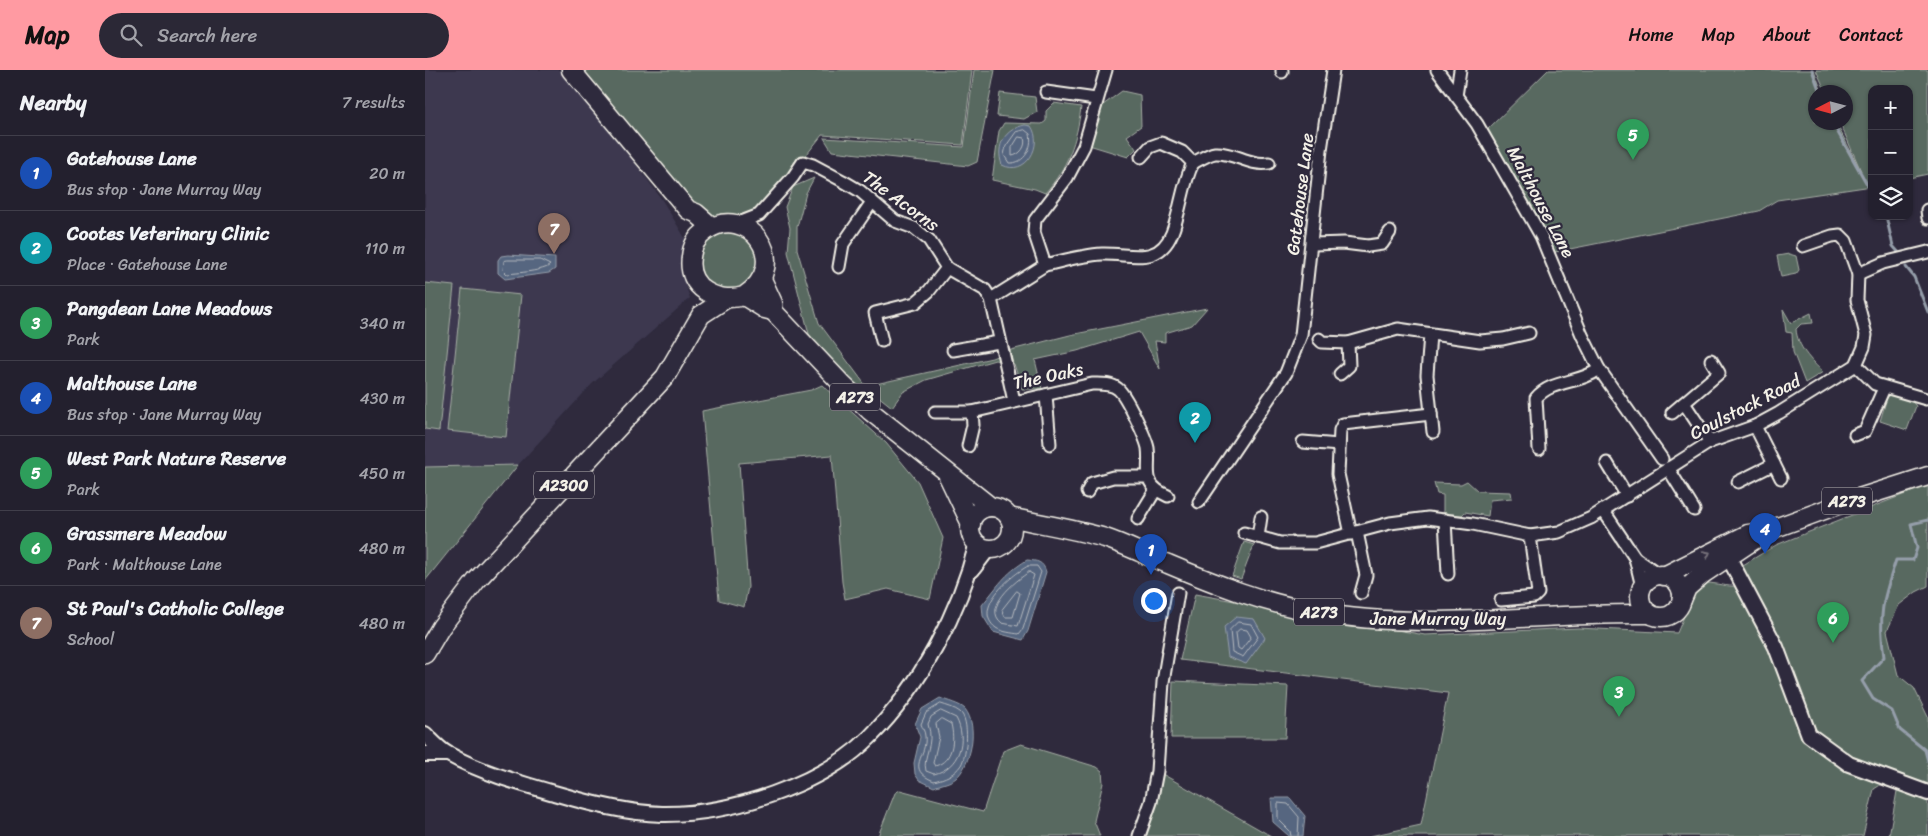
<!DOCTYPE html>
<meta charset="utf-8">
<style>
body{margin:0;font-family:Sriracha,sans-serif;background:#2b2836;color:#f1f3f6}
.controls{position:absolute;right:15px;top:15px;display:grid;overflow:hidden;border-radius:10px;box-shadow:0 1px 4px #0004}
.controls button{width:45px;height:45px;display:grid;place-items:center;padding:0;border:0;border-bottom:1px solid #403e4a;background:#23202e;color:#f1f3f6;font:25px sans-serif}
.compass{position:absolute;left:1383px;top:15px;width:45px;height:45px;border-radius:50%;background:#23202e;box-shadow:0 1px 4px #0004;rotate:264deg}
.you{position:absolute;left:728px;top:530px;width:18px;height:18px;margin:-12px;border:4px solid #fff;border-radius:50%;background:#1a73e8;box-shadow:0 0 0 8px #1a73e833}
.badge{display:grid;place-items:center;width:32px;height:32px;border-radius:50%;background:#ff9aa2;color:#fff;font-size:16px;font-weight:700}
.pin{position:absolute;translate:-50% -41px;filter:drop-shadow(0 1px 2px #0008)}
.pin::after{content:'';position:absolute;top:26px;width:18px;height:15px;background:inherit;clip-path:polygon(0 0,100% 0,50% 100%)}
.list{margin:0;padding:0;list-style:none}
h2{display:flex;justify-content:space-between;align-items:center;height:65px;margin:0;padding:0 20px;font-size:21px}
h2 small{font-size:16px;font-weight:400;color:#a3a3aa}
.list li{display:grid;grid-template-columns:32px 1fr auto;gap:15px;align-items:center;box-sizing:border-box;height:75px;padding:0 20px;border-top:1px solid #403e4a}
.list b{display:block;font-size:19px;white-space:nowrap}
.list p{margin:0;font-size:16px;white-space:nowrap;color:#a3a3aa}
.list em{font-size:16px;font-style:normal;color:#a3a3aa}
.icon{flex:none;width:28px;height:28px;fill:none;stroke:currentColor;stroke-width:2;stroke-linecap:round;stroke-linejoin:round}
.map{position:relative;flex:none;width:1503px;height:766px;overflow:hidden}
header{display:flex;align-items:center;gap:30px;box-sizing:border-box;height:70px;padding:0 25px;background:#ff9aa2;color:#111}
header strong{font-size:24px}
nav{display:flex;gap:28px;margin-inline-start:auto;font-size:18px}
.search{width:350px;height:45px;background:#2b2836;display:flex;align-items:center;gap:12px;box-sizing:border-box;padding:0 18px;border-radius:28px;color:#a3a3aa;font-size:19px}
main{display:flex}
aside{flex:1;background:#23202e}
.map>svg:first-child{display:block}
</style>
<header>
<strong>Map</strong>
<div class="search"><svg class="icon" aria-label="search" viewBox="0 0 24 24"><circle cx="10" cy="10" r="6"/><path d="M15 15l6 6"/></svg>Search here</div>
<nav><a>Home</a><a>Map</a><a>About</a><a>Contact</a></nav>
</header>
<main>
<aside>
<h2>Nearby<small>7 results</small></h2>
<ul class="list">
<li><span class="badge" style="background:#1a4fb4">1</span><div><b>Gatehouse Lane</b><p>Bus stop · Jane Murray Way</p></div><em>20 m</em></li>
<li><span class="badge" style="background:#0f9aa8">2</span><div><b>Cootes Veterinary Clinic</b><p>Place · Gatehouse Lane</p></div><em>110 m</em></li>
<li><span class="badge" style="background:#2e9e5b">3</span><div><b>Pangdean Lane Meadows</b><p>Park</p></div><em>340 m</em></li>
<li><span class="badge" style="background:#1a4fb4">4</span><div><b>Malthouse Lane</b><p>Bus stop · Jane Murray Way</p></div><em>430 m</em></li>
<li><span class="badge" style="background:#2e9e5b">5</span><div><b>West Park Nature Reserve</b><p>Park</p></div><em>450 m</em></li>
<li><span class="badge" style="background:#2e9e5b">6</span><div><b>Grassmere Meadow</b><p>Park · Malthouse Lane</p></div><em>480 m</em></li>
<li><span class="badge" style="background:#8d6e63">7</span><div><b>St Paul's Catholic College</b><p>School</p></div><em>480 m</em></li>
</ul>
</aside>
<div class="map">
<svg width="1503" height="766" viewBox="0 0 1503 766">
<rect width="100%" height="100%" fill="#2f2a3d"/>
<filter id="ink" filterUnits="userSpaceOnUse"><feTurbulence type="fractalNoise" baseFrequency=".02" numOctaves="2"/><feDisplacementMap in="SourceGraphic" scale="10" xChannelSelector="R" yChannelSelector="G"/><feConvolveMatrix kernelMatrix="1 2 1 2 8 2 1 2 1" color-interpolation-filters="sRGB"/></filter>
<g filter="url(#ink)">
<!-- built -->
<polygon fill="#3d3950" points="0,0 143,0 237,130 260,168 255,200 265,228 167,314 93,395 0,398"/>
<!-- green -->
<g fill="#586961" stroke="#a6ada4">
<polygon points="147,0 547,0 538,75 397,65 334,145 287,157"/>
<polygon points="549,0 570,0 552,92 543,96 407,81 399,68 539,77"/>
<polygon points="1123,0 1389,0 1397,22 1390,22 1390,52 1411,53 1436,101 1415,53 1420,52 1420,22 1401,22 1391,0 1503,0 1503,104 1484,108 1484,19 1447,19 1447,116 1352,130 1334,141 1125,183 1061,61"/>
<polygon points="697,21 715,25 716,56 702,66 711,79 703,87 664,75 674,38"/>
<polygon points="575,23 610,27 612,42 599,49 572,46"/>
<path d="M629 33 656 37C652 71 643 97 620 123L610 119 567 110 574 61 579 53 617 54 621 51V41Z"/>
<polygon points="389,108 381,123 372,157 372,179 394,253 450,328 429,320 402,290 384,264 363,182 365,158 360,137 368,117"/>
<circle cx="303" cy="192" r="29"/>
<polygon points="1364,184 1371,186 1374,200 1371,204 1356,207 1352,186"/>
<polygon points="0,213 29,216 14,361 0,359"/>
<polygon points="37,219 96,225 81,367 22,361"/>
<polygon points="782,238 767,255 740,263 740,272 730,271 735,299 714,262 652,281 610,290 617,319 597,319 589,294 570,290 501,310 478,322 467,337 448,322 446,315 567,288 586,280 645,265"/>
<path d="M1358 239 1366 253 1386 243 1388 253 1376 254 1371 259C1372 276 1386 291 1398 302L1380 313 1368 282 1367 263 1361 262Z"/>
<polygon points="397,315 461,373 493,412 518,468 505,529 463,519 420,529 417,512 407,385 314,393 323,517 319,537 294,530 277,341 386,320"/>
<polygon points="1465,325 1485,329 1491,336 1482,360 1455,351 1462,328"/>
<polygon points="93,395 0,511 0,397"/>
<polygon points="1042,411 1053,421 1086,422 1087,428 1065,430 1063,446 1040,442 1037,445 1018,443 1018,425 1012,424 1009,413 1036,414"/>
<polygon points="1503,415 1503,516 1491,522 1474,535 1462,561 1473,605 1489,618 1503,647 1503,766 1464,766 1474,710 1426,689 1386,662 1313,498 1351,475"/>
<polygon points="819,472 829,475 816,509 807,506"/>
<path d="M1281 513C1292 513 1301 517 1313 516L1354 596 1377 670 1420 700 1457 714 1449 719 1438 766H945L996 755 1023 623 755 590 770 524 1000 565 1153 558 1252 563 1270 520Z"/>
<polygon points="748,611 863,616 860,668 746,668"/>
<polygon points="596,674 672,697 677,701 678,713 669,751 675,766 453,766 470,723 475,720 558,742 578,681"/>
<polygon points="732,701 846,766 714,766"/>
</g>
<!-- water -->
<g fill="#566680" stroke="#959eaa">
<path d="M600 55 606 56C619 75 601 107 577 95 570 75 580 59 600 55Z"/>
<polygon points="83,185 130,188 130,199 124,203 80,209 73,203 73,190 76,186"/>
<path d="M602 490C612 491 618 491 621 502L603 561 598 570 568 562 558 546 557 535C573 516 579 504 602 490Z"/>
<polygon points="811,547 829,549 840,568 821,594 803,587 799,557"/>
<path d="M515 628C522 631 535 634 540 639 554 656 546 695 531 708 525 713 515 714 509 717L494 710 490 704 489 693 495 667 490 654 497 639Z"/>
<polygon points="846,728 865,728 880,746 878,766 864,766 848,752"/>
</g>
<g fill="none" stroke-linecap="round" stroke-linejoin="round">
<!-- shore -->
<g stroke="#b5b9be" stroke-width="1">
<path d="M600 60 605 64C608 77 600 94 584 93L579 85 581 76 591 62Z"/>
<path d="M594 67 599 68C602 76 595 85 587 86V78Z"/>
<path d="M83 190H115L125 195C120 201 91 203 82 204L78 200 79 191Z"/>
<path d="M603 496H612L616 502 598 559 594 564C587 563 577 562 571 558 546 539 586 505 603 496Z"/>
<path d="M604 502 609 505 593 556 577 553C557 538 590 511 604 502Z"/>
<polygon points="592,521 595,523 588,547 580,547 577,540"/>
<polygon points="813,552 826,554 833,567 818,587 807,582 805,560"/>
<polygon points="815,559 822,560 826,567 816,580 813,578 811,563"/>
<path d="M516 634C522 636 530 638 535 642 545 650 542 685 536 695 529 705 520 708 509 711 479 699 503 686 500 666 500 662 497 657 496 654L501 643Z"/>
<path d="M516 641 531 648C543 670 534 698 509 704L501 701C497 685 510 676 503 654L506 647Z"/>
<path d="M517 649 526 654C530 670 528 691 510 696L508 693 514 667 511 654Z"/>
<polyline points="866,766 865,761 853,749 853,733 863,734 874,747 873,766"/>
</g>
<!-- stream -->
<g stroke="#959eaa" stroke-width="3">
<polyline points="1387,0 1395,22"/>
<polyline points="1407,52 1447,123"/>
<polyline points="1461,146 1468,176 1475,184"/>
<polyline points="1481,197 1489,207 1503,242"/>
<path d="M1503 450 1486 454 1492 478 1488 490H1471C1458 530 1453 544 1459 587L1437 611 1448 629 1467 641 1475 660 1500 680 1503 691"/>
</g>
<defs>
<g id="minor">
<polyline points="857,0 857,2"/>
<polyline points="1012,0 1052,54 1116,166 1157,265 1174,299 1237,389"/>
<polyline points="621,22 671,29"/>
<polyline points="1031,26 1035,0"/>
<path d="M716 87 725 77 736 73 757 82 768 93C774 90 783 84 790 83 810 82 823 96 844 93"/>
<polyline points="1502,140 1503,148"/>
<polyline points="311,154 334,145 368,107 378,92 388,95 418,111 435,121 470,151 489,158 504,170 522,198 560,220 566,229"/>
<polyline points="888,174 919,173 943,176 957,174 965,162"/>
<path d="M620 195C638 191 658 185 677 184 705 183 733 197 747 163 756 140 757 115 768 93"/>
<polyline points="414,197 418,174 447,132"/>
<polyline points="1433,204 1458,193 1503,182"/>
<polyline points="1005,264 1002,305 1008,362"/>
<polyline points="894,269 897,272 923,273 973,259 1055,271 1078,269 1104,263"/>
<polyline points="457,271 450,243 490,233 504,221 522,198"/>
<polyline points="528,280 574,272"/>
<polyline points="1431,295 1450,314 1501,329"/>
<polyline points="915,304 924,296 923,273"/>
<polyline points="621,325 625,374"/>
<polyline points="589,331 566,229 620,195 609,162 610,150 642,108 659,76 681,0"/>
<polyline points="1259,333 1285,372"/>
<path d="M510 342H547L667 314C675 314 686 313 693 319 701 325 721 368 723 378 726 401 715 414 743 426"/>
<polyline points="1247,343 1294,303 1286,290"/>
<polyline points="1330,356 1356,408"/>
<polyline points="1430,365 1440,361 1459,318"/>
<polyline points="878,372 914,375"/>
<polyline points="543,376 548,355 547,342"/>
<path d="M1114 379 1111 328C1127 309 1155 314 1174 299"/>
<polyline points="1182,393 1202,426"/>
<polyline points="1243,398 1269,440"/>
<polyline points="1313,412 1349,394"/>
<polyline points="662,422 667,413 688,407 722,407"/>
<polyline points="774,432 861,303 876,265 896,80 908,0"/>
<polyline points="1178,440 1210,488 1217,517"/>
<polyline points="713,449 730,421"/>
<polyline points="1020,450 1023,504"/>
<polyline points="932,462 941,505 936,523"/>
<polyline points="819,463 855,473 890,473 965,453 1003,448 1048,454 1105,466 1134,462 1166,448 1285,372 1330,356 1354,343 1431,295 1439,277 1441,265 1432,230 1433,204 1421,171 1415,165 1407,166 1378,176"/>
<polyline points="926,464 913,404 915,360 918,354 1006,344"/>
<polyline points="833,467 836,447"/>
<polyline points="1210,488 1235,505"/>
<polyline points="1076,530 1109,527 1113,523 1105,466"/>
<polyline points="714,766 726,732 732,701 738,612 753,523"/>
</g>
<g id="tertiary">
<polyline points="1304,488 1351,577 1384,665 1424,694 1503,723"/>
<polyline points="547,500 563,479"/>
<path d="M0 664C7 671 15 680 23 684 55 702 94 713 129 723 163 733 201 743 237 744 305 745 397 715 445 667 495 617 535 541 552 473"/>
<polyline points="0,684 22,684"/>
</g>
<g id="primary">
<polyline points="146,0 263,140 271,143 287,157"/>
<polyline points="337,209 348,233 348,241"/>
<path d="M319 226C370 192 321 132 281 161 272 167 267 176 266 187 261 218 292 234 319 226L340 239 348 241"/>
<polyline points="348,241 417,314 445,341 566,437"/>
<polyline points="523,406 546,454"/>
<circle cx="566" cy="458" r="21"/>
<path d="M584 447C616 454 649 459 680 468 701 475 722 486 743 494 790 514 839 533 890 542 1002 562 1113 542 1225 544"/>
<circle cx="1236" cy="526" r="21"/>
<polyline points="1239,506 1323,464 1342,461 1421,432 1503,406"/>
<polyline points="1256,532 1262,518 1278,504 1329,470"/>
<polyline points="0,584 16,557 51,511 240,307 276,245 299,230"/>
</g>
</defs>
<!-- minor casing -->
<use href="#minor" stroke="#f4f1e8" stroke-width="15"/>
<!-- tertiary casing -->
<use href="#tertiary" stroke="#f4f1e8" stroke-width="18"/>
<!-- primary casing -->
<use href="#primary" stroke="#f4f1e8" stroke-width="21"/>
<!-- minor -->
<use href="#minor" stroke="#2f2a3d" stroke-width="11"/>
<!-- tertiary -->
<use href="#tertiary" stroke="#2f2a3d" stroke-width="14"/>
<!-- primary -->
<use href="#primary" stroke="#2f2a3d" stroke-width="18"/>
</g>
<!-- one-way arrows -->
<defs><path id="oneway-chevron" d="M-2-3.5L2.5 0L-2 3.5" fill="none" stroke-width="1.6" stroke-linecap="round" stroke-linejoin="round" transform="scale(1.25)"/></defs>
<use stroke="#747079" href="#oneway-chevron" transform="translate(1282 484) rotate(-27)"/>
</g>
<g text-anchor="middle" stroke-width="4.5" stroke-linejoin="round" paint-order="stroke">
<!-- shield labels -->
<g fill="#2f2a3d" stroke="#b9b5b5" stroke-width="1">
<rect x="405" y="313.5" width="50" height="27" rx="4"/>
<rect x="109" y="401.5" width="60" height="27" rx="4"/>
<rect x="1397" y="417.5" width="50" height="27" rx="4"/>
<rect x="869" y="528.5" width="50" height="27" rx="4"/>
</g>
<g font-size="16" font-weight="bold" fill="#f4f1e8">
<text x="430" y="333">A273</text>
<text x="139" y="421">A2300</text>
<text x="1422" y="437">A273</text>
<text x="894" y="548">A273</text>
</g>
<!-- street labels -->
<g font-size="18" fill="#f4f1e8" stroke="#2f2a3d">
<text transform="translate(875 124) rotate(-83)" y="6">Gatehouse Lane</text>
<text transform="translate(476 131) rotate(36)" y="6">The Acorns</text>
<text transform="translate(1116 132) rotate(62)" y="6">Malthouse Lane</text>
<text transform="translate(623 306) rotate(-12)" y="6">The Oaks</text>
<text transform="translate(1320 337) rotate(-27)" y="6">Coulstock Road</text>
<text x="1013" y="555">Jane Murray Way</text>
</g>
</g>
</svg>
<div class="controls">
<button>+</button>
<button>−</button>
<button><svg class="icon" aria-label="layers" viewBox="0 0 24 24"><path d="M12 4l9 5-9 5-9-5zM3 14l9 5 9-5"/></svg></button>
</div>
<svg class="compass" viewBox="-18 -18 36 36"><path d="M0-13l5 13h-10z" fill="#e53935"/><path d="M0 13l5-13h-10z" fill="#a3a3aa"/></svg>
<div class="you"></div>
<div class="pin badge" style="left:726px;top:505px;background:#1a4fb4">1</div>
<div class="pin badge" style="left:770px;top:373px;background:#0f9aa8">2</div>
<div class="pin badge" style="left:1194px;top:647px;background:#2e9e5b">3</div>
<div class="pin badge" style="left:1340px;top:484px;background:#1a4fb4">4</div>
<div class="pin badge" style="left:1208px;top:90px;background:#2e9e5b">5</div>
<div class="pin badge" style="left:1408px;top:573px;background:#2e9e5b">6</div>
<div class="pin badge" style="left:129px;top:184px;background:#8d6e63">7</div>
</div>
</main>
